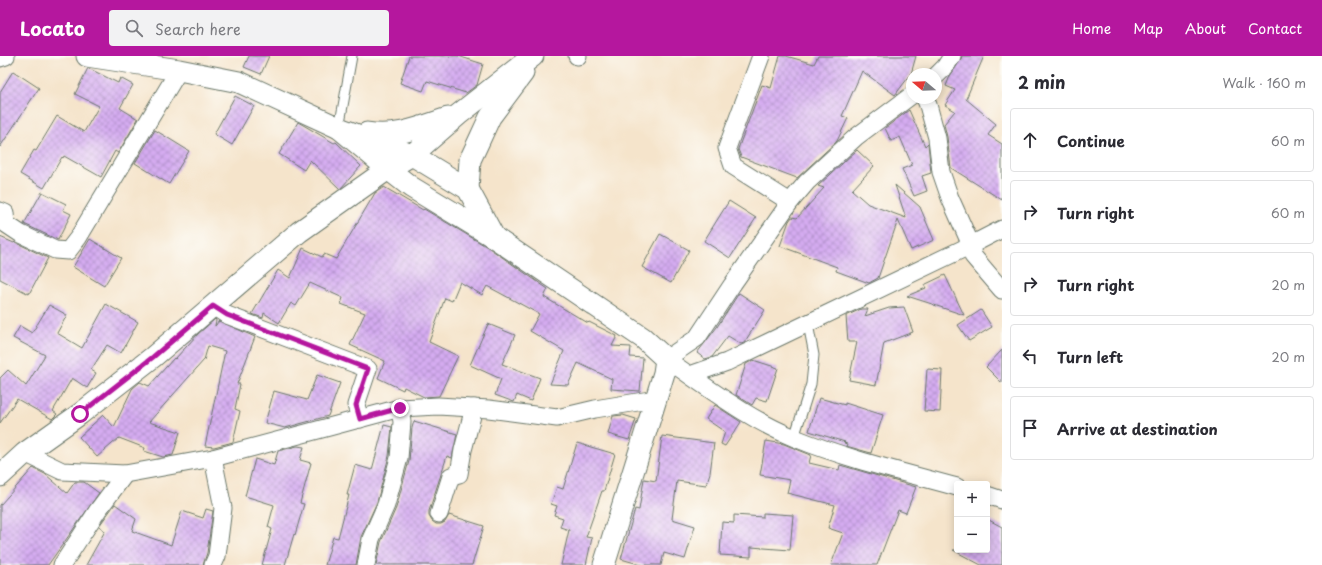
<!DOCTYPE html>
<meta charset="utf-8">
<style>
body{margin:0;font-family:"Playpen Sans",sans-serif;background:#f2f2f3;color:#2b2b33}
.controls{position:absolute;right:12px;bottom:12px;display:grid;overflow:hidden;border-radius:4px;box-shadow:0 2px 10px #0003}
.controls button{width:36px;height:36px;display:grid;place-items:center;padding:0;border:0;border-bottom:1px solid #e1e1e2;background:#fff;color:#2b2b33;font:20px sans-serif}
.compass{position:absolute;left:906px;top:12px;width:36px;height:36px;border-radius:50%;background:#fff;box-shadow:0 2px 10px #0003;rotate:289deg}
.stop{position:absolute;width:12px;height:12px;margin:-9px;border:3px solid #b5179e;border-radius:50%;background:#fff}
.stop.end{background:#b5179e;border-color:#fff;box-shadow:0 1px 4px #0008}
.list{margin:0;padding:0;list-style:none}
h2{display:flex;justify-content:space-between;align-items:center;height:52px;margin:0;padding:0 16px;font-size:17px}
h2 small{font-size:13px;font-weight:400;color:#7c7c81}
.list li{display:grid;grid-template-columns:26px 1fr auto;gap:12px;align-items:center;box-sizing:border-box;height:64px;margin:0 8px 8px;padding:0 8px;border:1px solid #e1e1e2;border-radius:4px}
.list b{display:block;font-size:15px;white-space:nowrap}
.list em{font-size:13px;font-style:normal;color:#7c7c81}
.icon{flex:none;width:22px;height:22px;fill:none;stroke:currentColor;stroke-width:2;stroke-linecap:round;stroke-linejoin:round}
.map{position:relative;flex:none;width:1002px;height:509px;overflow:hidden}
header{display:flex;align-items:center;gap:24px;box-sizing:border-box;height:56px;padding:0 20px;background:#b5179e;color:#fff}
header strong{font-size:19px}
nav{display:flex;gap:22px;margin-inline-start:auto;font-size:14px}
.search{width:280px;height:36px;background:#f2f2f3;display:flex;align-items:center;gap:10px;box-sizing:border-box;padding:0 14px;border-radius:4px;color:#7c7c81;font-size:15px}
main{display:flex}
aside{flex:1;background:#fff}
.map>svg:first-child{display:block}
</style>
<header>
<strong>Locato</strong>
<div class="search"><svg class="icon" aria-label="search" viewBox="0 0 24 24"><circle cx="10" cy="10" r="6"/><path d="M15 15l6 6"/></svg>Search here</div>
<nav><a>Home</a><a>Map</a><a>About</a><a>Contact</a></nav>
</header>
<main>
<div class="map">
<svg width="1002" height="509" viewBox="0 0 1002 509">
<defs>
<pattern id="building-cross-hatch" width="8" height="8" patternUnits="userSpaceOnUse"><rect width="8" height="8" fill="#d5acf1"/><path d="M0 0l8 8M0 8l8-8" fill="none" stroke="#ac8dc4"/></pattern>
</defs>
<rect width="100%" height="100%" fill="#fdfcf7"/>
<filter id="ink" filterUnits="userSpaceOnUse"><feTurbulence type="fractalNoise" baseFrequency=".025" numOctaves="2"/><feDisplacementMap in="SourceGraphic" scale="8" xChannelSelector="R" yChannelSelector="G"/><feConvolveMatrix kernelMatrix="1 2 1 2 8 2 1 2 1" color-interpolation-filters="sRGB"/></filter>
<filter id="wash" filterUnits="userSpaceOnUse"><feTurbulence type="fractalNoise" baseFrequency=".012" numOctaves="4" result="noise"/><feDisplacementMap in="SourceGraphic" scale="16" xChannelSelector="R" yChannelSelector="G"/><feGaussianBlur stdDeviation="0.9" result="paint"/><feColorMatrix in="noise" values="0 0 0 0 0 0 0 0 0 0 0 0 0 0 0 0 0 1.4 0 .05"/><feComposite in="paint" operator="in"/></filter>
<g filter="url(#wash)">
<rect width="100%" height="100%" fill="#f5e4cb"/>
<g id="blocks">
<!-- building -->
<g fill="url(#building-cross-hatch)">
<polygon points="249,0 269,0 261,18 244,11"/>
<polygon points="409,0 458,0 483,8 477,29 466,37 427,25 423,35 400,27"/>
<polygon points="780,0 786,0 814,8 818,0 916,0 911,18 895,39 862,15 842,60 848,62 837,85 797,122 741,101 738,93 762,29 771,32"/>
<polygon points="962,0 984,0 966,43 996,68 988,79 1002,88 1002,144 951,112 947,81 944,68 955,55 945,49 955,34 946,30 950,20 960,5"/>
<polygon points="88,12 118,27 120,22 133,29 120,52 138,63 118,97 115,95 101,121 64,100 63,102 62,101 44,132 20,118 34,94 36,95 57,60 84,76 99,50 75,38"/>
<polygon points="13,15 39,32 0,91 0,36"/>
<polygon points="235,40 254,50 232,89 214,78"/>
<polygon points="909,54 925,90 928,87 931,117 922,120 927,135 914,140 902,113 912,109 900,81 891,85 885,72"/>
<polygon points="298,66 334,87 336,86 361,110 340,133 310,104 304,114 279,98"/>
<polygon points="155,74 189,95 169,128 135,107"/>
<polygon points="857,94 874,110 852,134 868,148 906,162 895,129 920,151 934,184 911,194 898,164 878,222 869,227 836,215 837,211 780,190 789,165 792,161 797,162 824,132 818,130"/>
<polygon points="384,131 423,154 424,153 489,192 548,233 544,241 588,267 589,266 617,280 612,290 631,291 630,301 643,302 640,335 611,333 612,323 578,307 568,329 550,328 564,295 530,275 539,258 487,230 482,239 460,226 452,245 445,242 429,286 458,300 439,340 424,341 404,331 403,334 378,322 385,305 350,289 365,257 341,248 343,242 310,227 296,250 291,247 279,267 264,257 263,262 252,258 278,214 290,222 303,192 322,201 324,198 336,203 375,137"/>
<polygon points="42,136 66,148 63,154 71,158 58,184 24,168"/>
<polygon points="729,145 756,162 730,202 704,185"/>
<polygon points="660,178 689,194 671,227 642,211"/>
<polygon points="0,181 14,187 15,186 48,202 29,238 0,223"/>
<polygon points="90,183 121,202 104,230 73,211"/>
<polygon points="945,219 964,259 934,249 933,248 932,248 907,240 926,232 924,229"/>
<polygon points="739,237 765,254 744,287 741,288 728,280 712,301 705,303 697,297 717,271"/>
<polygon points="106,248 138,266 121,297 107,289 91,314 96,317 87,332 72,322 53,355 57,358 52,363 17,343 0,367 0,322 8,314 26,330 45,299 13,282 20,270 32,277 49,249 67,259 57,277 82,292"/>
<polygon points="904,251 913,276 884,287 876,329 849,324 857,286 848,286 846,260 861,253 868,253 865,260 889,252"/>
<polygon points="981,254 992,271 969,285 958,269"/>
<polygon points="215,263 216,264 215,270 219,265 255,281 237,328 240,328 235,353 240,355 233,386 214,391 205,390 225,295 208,290 204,304 149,366 180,376 173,399 163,401 144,395 145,392 119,382 97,401 79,381 103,359 114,371 132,333 140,326 149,330 174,302 175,303 198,278"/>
<polygon points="488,268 515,279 502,308 540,322 531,345 517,339 514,346 495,339 501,323 470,309"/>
<polygon points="1002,294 1002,327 986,311"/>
<polygon points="753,304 778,312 767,345 756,342 752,349 736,339 746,308"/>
<polygon points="927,313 942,314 940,356 924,355"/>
<polygon points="317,319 340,327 328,360 285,372 265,367 274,335 307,344"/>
<polygon points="819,342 845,349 845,347 883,359 871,397 846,390 847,388 844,387 845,386 809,375"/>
<polygon points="715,349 741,366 725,390 721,388 725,376 706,363"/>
<polygon points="623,359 636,363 629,384 608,378 613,360"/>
<polygon points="414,365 457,378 452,402 447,400 429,455 429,460 432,465 436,468 441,468 445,466 449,459 484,470 472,509 376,509 381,486 396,452 409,405 412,372"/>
<polygon points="384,369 392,371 389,400 377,446 361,481 356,509 325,509 333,481 338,482 349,439 347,439 355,409 372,414"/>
<polygon points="662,380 714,387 710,417 706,429 677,425 672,463 695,470 685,503 664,497 661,509 642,509 621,503 635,453 639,454 644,423 656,425"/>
<polygon points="766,385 784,388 811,399 809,407 839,414 840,409 916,431 906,457 898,454 877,509 831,509 843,477 828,472 835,449 787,437 790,424 760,419"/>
<polygon points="577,387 615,398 604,435 602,435 586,481 592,482 586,509 561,509 569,474 560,471 563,462 554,459 557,450 551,448 557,431 563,433"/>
<polygon points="297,390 304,391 300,404 311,407 300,447 304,448 295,479 294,478 285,509 262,509 272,473 268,471 274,449 245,440 255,403 274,409 278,395"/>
<polygon points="33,412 45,418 67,437 75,426 84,426 99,437 48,509 0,509 0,449"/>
<polygon points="115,448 136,463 132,475 171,489 182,455 203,462 206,453 213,455 207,497 203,509 86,509 105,475 99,470"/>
<polygon points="763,457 793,459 790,494 751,491 751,501 720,499 722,466 734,467 734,459 763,461"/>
<polygon points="987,463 1002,471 1002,509 981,509 953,494 987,494"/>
</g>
</g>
</g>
<g filter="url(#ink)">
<use href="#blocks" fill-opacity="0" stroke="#6a7769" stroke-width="1"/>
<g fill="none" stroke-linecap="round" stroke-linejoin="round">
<defs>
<g id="service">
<polyline points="339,72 352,0"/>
<polyline points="794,382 811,328 814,299 808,268"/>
</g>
<g id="minor">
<polyline points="577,0 578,0"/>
<polyline points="761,0 727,92 733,110 790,146"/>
<polyline points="0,2 6,0"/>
<polyline points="936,20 945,11 952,0"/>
<path d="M912 39 856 81 807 126 790 146 732 229 697 282 666 303C706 330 749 364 795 382 847 403 903 416 957 431"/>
<polyline points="925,42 928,49 937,82 941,116 950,142 971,189 973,200 1002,234"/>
<polyline points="0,155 5,157 6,168 21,178 55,194 68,195 78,182 179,14"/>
<polyline points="213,250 227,259 368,313 356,349 360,363"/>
<polyline points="690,319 727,306 971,189 1002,173"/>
<polyline points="25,397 62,415 125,418 213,402 400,352 438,350 489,353 557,362 595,353 656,343"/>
<polyline points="213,402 223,452 217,500 213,509"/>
<polyline points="987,439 1002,444"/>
<polyline points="439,458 451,420 459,418 463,394 474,352"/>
<polyline points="62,509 98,454 125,418"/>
<polyline points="366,509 371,483 386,449 399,402 402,366 400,352"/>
</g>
<g id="tertiary">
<polyline points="87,0 179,14 239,26 339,72 412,99 468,133 494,181"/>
<polyline points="339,72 388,113 411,131 495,182 643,282 666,303 664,317 656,343 604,509"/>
<path d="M367 77C396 82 421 71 448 62"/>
<polyline points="468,133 470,104 478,87 490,61 523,17"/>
<polyline points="0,420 25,397 80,358 153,301 299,176 388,113 412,99 458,59 533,0"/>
</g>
</defs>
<!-- service casing -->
<use href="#service" stroke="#6a7769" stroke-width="11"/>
<!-- minor casing -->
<use href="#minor" stroke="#6a7769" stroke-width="19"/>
<!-- tertiary casing -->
<use href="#tertiary" stroke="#6a7769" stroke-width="23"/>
<!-- service -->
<use href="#service" stroke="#fff" stroke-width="9"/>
<!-- minor -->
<use href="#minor" stroke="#fff" stroke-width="17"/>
<!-- tertiary -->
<use href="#tertiary" stroke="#fff" stroke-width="21"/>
</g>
</g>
<g fill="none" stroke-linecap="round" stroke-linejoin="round" filter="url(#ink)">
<!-- route -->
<polyline stroke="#b5179e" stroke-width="5" points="80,358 153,301 213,250 227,259 368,313 356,349 360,363 400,352"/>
</g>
</svg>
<div class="controls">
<button>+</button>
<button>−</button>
</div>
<svg class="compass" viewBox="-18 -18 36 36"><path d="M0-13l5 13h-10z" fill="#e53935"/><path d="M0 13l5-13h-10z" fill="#7c7c81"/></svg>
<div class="stop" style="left:80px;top:358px"></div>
<div class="stop end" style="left:400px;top:352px"></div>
</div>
<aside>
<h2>2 min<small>Walk · 160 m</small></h2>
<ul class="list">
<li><svg class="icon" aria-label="ahead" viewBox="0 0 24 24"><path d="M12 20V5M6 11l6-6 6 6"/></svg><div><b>Continue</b></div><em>60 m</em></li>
<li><svg class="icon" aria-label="right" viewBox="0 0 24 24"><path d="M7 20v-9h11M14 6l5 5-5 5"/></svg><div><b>Turn right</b></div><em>60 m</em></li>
<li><svg class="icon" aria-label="right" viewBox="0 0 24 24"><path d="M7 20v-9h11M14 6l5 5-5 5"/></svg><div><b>Turn right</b></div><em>20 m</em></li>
<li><svg class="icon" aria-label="left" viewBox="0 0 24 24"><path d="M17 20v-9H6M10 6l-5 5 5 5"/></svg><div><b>Turn left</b></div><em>20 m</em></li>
<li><svg class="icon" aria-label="arrive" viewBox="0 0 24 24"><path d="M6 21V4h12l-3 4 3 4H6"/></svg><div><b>Arrive at destination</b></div></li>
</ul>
</aside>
</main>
